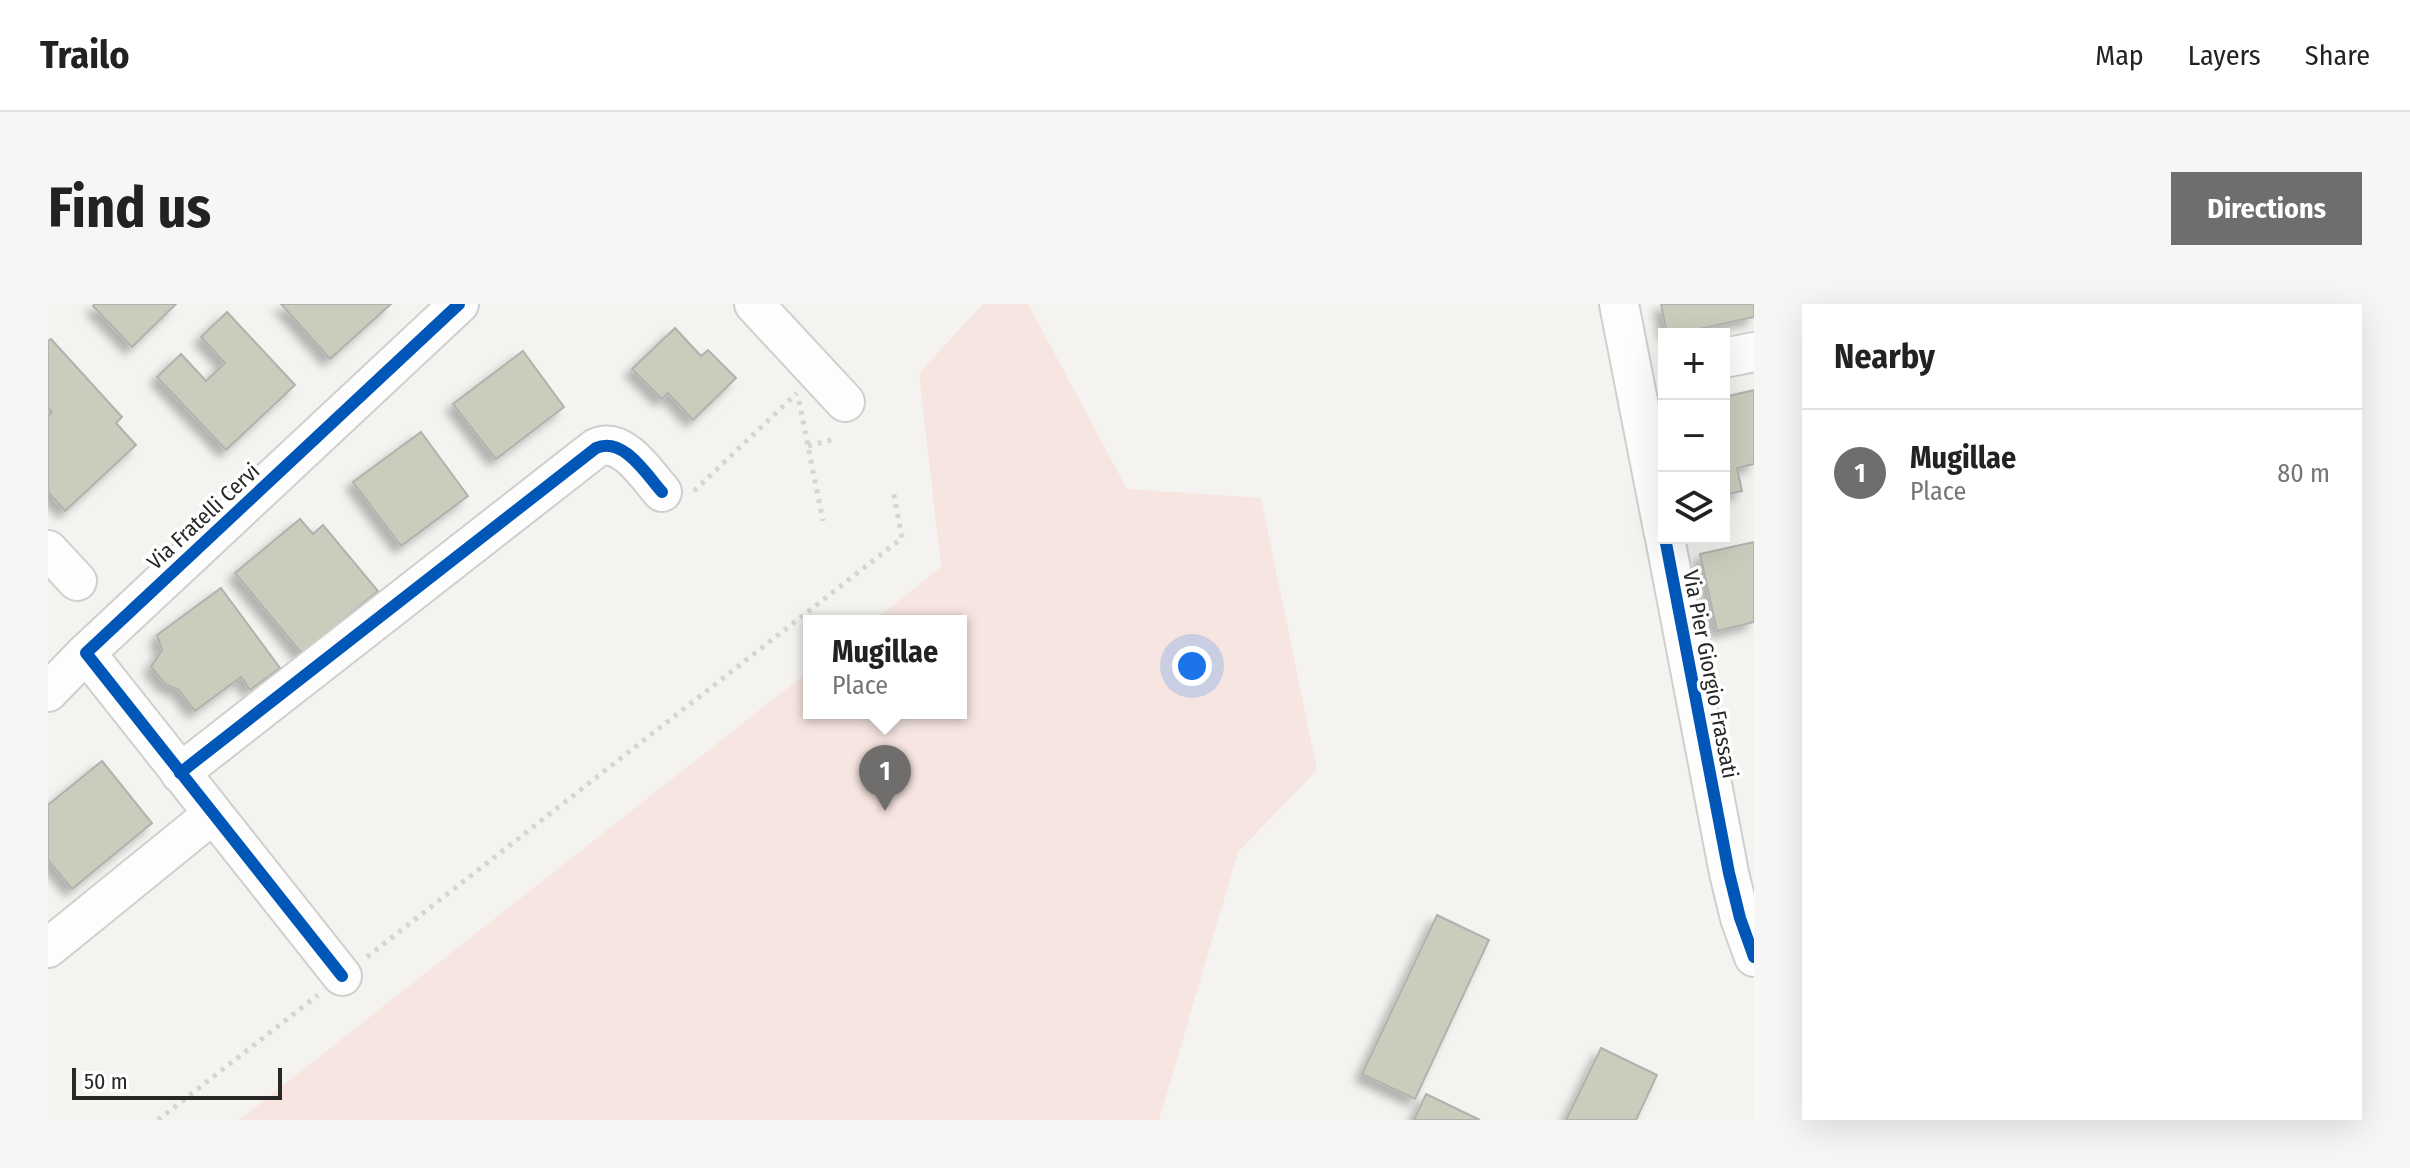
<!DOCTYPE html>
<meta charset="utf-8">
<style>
body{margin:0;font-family:"Fira Sans Condensed",sans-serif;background:#f6f6f6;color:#222}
.controls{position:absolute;right:24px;top:24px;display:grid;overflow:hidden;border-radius:0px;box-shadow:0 8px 32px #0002}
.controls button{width:72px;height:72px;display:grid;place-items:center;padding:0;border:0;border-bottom:2px solid #e0e0e0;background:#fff;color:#222;font:40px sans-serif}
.scale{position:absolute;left:24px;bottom:20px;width:210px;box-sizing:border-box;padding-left:8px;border:4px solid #282725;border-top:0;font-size:22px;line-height:28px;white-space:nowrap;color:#282725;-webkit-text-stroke:6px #fff;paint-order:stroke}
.you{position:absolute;left:1144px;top:362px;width:28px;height:28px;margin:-20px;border:6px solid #fff;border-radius:50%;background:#1a73e8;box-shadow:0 0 0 12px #1a73e833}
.badge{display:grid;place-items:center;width:52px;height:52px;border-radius:50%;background:#6f6e6c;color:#fff;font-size:26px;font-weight:700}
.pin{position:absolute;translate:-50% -66px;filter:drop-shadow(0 2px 4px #0008)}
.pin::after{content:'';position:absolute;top:42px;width:28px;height:24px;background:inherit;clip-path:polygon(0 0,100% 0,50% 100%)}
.popup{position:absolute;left:755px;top:311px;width:164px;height:104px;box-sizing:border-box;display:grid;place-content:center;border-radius:0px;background:#fff;filter:drop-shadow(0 2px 6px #0005);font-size:26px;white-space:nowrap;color:#767676}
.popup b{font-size:30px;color:#222}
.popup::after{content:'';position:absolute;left:50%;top:100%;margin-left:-16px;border:16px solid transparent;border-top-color:#fff}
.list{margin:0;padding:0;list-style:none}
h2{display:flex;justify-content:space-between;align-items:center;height:104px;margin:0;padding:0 32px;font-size:34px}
h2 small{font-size:26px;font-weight:400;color:#767676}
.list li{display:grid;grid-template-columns:52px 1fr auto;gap:24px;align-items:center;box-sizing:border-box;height:128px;padding:0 32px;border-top:2px solid #e0e0e0}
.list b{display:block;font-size:30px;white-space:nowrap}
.list p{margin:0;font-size:26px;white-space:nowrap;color:#767676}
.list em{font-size:26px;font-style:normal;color:#767676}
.icon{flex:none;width:44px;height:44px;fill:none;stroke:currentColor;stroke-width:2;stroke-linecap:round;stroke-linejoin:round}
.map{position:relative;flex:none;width:1706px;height:816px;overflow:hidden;border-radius:0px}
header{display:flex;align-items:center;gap:48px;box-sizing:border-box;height:112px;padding:0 40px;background:#fff;border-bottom:2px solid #e0e0e0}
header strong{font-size:38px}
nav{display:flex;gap:44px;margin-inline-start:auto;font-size:28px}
.intro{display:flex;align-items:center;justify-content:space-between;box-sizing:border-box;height:192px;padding:0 48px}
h1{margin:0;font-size:56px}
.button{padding:20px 36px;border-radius:0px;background:#6f6e6c;color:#fff;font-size:28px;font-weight:700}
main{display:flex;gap:48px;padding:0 48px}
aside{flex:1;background:#fff;border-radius:0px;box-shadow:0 8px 32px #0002}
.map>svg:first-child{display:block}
</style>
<header>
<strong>Trailo</strong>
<nav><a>Map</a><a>Layers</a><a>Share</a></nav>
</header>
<div class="intro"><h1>Find us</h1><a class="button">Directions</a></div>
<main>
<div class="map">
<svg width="1706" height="816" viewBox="0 0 1706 816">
<defs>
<filter id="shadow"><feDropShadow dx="-7" dy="7" stdDeviation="4" flood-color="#0004"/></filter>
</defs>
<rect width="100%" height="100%" fill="#f4f3f0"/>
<!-- green -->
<polygon fill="#f7e5e1" points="935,0 980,0 1079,185 1213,194 1269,466 1190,548 1111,816 191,816 761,367 761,409 913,409 913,317 825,317 893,263 871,69"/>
<!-- building -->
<g fill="#cbccbc" stroke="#b1b1af" stroke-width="2" filter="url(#shadow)">
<polygon points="47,0 128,0 84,43 45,2"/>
<polygon points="233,0 343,0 282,55"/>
<polygon points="1613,0 1706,0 1706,13 1629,30 1619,30"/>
<polygon points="179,8 247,81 178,146 109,73 133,50 158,77 177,59 153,33"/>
<polygon points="627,24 653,52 660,46 688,74 645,116 620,89 614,95 584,65"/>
<polygon points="3,35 74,113 68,119 88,141 17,207 0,188 0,112 4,108 0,104 0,37"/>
<polygon points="475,47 516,103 448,155 405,100"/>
<polygon points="1706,86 1706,160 1689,164 1694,187 1676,191 1676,93"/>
<polygon points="373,128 420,192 353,242 305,178"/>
<polygon points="252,215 265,230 275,221 330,287 254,350 187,269"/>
<polygon points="1706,238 1706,318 1669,327 1652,250"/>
<polygon points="173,284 232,364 202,386 193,373 147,407 131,386 117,380 103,363 114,346 109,331"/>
<polygon points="54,457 104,519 24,585 0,556 0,501"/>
<polygon points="1389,611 1441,636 1367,795 1314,770"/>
<polygon points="1553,744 1609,771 1588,816 1518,816"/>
<polygon points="1378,790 1432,816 1366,816"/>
</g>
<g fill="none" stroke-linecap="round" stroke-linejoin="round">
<defs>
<g id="minor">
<polyline points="706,0 797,98"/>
<polyline points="1571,0 1616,230"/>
<polyline points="1676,54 1706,48"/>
<polyline points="1617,234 1681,569 1692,614 1706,653"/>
<polyline points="0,246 29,277"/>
<polyline points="0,388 38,349"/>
<path d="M132 469 548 144C575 132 598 170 614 188"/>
<polyline points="0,644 165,510"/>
<polyline points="294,672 38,349 411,0"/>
</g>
</defs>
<!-- minor casing -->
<use href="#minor" stroke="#d0cfcd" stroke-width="42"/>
<!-- path -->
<g stroke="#d5d5d5" stroke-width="5" stroke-dasharray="4 6" stroke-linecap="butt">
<polyline points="751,97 775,217"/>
<polyline points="760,142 787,135"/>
<polyline points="646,187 749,89"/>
<polyline points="319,653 854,234 845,186"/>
<polyline points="110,816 270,691"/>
</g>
<!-- minor -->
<use href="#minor" stroke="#fdfdfd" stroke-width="38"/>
<defs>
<g id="cycleway">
<polyline points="1617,234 1681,569 1692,614 1706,653"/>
<path d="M132 469 548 144C575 132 598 170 614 188"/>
<polyline points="294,672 38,349 411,0"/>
</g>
</defs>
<!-- cycleway casing -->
<use href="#cycleway" stroke="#fff" stroke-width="17"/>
<!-- cycleway -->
<use href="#cycleway" stroke="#0057b8" stroke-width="12"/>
</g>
<g text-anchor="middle" stroke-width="7" stroke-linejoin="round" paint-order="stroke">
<!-- street labels -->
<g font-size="22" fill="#282725" stroke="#fff">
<text transform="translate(155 212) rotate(-43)" y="8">Via Fratelli Cervi</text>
<text transform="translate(1663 370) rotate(79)" y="8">Via Pier Giorgio Frassati</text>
</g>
</g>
</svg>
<div class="controls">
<button>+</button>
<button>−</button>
<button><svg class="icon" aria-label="layers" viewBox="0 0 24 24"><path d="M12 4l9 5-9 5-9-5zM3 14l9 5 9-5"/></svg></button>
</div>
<div class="scale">50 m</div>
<div class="you"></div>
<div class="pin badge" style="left:837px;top:507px">1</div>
<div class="popup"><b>Mugillae</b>Place</div>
</div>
<aside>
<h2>Nearby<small></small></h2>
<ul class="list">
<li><span class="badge">1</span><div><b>Mugillae</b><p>Place</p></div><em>80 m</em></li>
</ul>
</aside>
</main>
